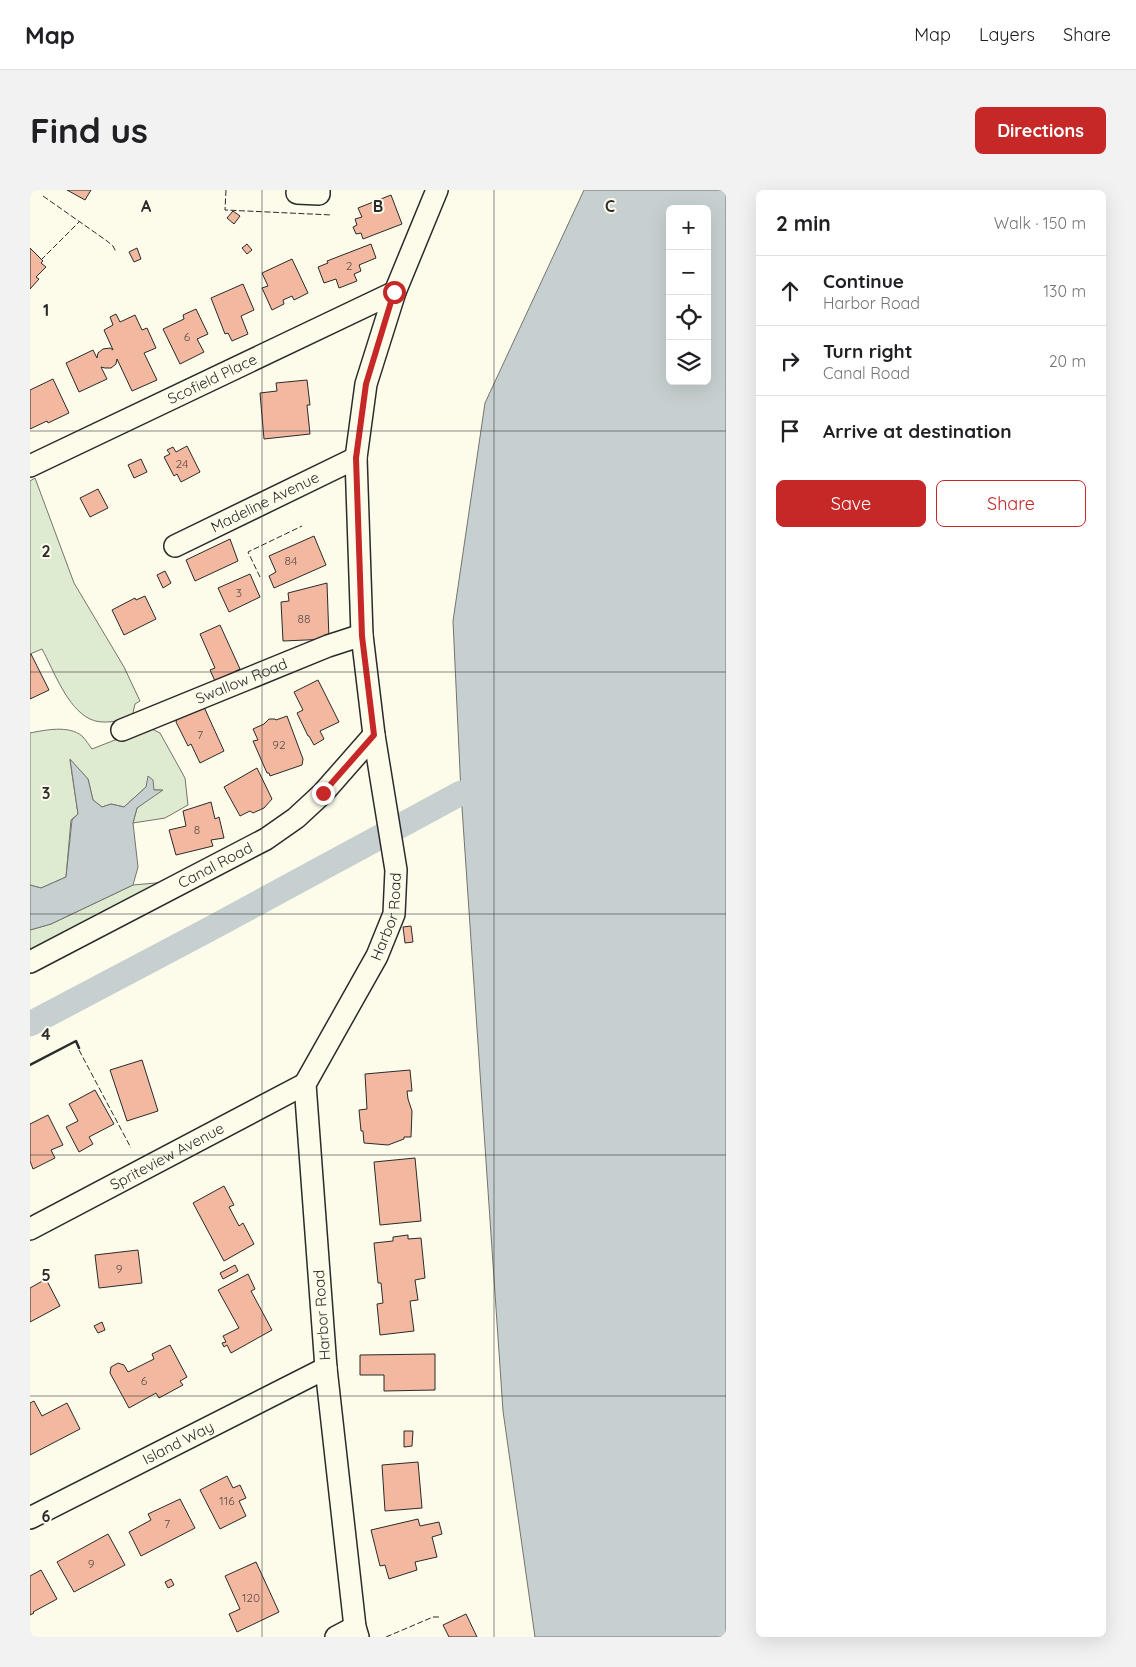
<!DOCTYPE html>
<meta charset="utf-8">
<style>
body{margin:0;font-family:Quicksand,sans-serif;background:#f2f2f2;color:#202124}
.controls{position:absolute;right:15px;top:15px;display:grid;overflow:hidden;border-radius:8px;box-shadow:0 5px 20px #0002}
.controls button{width:45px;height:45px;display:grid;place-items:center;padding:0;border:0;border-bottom:1px solid #e0e0e0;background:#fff;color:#202124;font:25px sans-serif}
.stop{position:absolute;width:15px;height:15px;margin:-11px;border:4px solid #c62828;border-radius:50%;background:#fff}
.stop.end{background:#c62828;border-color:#fff;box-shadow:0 1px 5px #0008}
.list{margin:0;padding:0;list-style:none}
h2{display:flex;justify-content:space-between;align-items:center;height:65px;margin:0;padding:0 20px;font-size:21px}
h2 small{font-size:16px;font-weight:400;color:#757577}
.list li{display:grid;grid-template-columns:32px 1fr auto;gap:15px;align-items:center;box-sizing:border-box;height:70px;padding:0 20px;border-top:1px solid #e0e0e0}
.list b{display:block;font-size:19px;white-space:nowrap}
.list p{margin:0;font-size:16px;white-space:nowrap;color:#757577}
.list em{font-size:16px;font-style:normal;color:#757577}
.actions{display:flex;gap:10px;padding:15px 20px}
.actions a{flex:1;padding:11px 0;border:1px solid #c62828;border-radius:8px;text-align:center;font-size:18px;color:#c62828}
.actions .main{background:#c62828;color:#fff}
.icon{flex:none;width:28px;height:28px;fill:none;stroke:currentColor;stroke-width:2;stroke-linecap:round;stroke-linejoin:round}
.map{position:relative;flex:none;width:696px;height:1447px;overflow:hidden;border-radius:8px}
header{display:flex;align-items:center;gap:30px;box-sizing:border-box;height:70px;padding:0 25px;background:#fff;border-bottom:1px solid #e0e0e0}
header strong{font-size:24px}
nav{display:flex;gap:28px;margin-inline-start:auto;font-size:18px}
.intro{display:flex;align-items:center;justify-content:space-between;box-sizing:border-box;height:120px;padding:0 30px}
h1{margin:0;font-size:35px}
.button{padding:12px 22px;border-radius:8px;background:#c62828;color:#fff;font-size:18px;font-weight:700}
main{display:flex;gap:30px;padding:0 30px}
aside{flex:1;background:#fff;border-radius:8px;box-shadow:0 5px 20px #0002}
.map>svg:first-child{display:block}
</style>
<header>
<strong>Map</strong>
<nav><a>Map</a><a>Layers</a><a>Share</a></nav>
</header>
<div class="intro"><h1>Find us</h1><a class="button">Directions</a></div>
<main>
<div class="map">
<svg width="696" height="1447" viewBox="0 0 696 1447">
<rect width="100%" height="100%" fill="#fdfbea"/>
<!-- green -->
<g fill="#deebd1" stroke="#74746e">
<path d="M5 288 44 393 94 477 110 511 105 514 102 527C90 531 72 535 60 529 37 518 24 481 12 459L0 464V291Z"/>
<path d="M118 537 130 543 155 588 158 615 135 628 103 633 107 618 131 600H124L116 597 94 617 81 614 72 617 63 610 58 589 40 570 48 624 41 630 36 687 11 698 0 695V543C15 540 39 535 52 546 56 550 59 555 62 559Z"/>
<polygon points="137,692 0,763 0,740 21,734 103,695"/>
</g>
<!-- water -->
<g fill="#c7d0d0" stroke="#74746e" fill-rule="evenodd">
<path d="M554 0H696V1447H505L473 1221 431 603 423 431 455 213ZM640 19H677V191H640Z"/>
<polygon points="40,569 58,589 63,610 72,617 81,614 94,617 116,597 118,586 123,590 124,600 133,600 107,618 103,633 108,677 103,695 21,734 0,740 0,695 11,698 36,687 42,630 48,624"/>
</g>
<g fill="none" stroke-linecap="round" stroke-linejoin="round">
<!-- canal -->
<polyline stroke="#c7d0d0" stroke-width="25" points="0,834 176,741 431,603"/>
</g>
<!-- building -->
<g fill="#f2b8a0" stroke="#2b2b2b">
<polygon points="37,0 61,0 55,10"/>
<polygon points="361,5 372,34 333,49 331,43 326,44 323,37 327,35 325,29 332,27 328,18"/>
<polygon points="203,21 210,26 204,34 197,28"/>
<polygon points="217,54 222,60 217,64 212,58"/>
<polygon points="341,54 346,68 329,75 331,81 324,84 327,91 309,98 306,89 294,93 288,77 298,73 297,71"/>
<polygon points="0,58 13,71 11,73 16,77 6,87 9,89 0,99"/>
<polygon points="107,58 111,69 104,72 99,62"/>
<polygon points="262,69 278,103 264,110 262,106 253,110 254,114 242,120 232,98 238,96 232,83"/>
<polygon points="213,94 224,120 211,126 218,144 202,151 198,143 195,144 181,108"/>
<polygon points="166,119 178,144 167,149 174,162 150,174 133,139 154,129 153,125"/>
<polygon points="86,124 90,132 105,125 112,140 117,138 126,158 114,163 127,190 102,201 87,169 86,174 81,178 75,178 71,177 77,189 49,202 36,173 63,160 67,168 68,163 73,159 80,158 83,160 74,140 83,135 80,127"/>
<polygon points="23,189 39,223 18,233 17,231 0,239 0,200"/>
<polygon points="277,190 280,215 277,215 280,244 234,249 230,203 247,201 246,193"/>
<polygon points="157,256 170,282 151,292 147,284 144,286 134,267 140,264 137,260 143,257 146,262"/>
<polygon points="111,269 117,282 104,288 98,275"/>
<polygon points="68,299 78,318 60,327 50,308"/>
<polygon points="284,346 296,375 244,398 239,386 246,382 239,366"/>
<polygon points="200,349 208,371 165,391 156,370"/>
<polygon points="135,381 141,393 133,398 127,385"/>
<polygon points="220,384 230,407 199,422 188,398"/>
<polygon points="297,393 299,449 253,451 251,412 259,411 258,403"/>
<polygon points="115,406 126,429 94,445 82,420 105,408 106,410"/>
<polygon points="190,435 210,479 185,491 180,480 185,478 170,444"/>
<polygon points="1,464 19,500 0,509 0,465"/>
<polygon points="288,490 309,532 290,541 294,549 284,555 279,546 278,546 267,523 273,520 264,502"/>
<polygon points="171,517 174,517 194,561 170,573 161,554 158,556 146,532 147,529"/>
<polygon points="257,526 273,569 272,575 240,586 239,583 237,583 223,551 228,550 223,539 234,534 239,529 245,529 246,530"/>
<polygon points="227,578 242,609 234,618 223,623 220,621 210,626 194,597"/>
<polygon points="181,612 185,629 189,627 194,648 181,650 183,656 146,665 139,640 156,636 153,621"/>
<polygon points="381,736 383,752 375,753 373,737"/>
<polygon points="112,870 128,921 97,931 80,880"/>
<polygon points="380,880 382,901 377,901 378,909 382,921 381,947 374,947 374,949 358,955 334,953 333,941 331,941 329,920 337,919 335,884"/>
<polygon points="65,900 84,934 59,947 63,954 49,962 36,937 48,931 39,914"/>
<polygon points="18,925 33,955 21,960 25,968 3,979 0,971 0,934"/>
<polygon points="385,968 391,1031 350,1035 344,972"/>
<polygon points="194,996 204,1015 199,1017 209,1036 213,1033 224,1054 194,1071 163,1013"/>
<polygon points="378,1045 378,1049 391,1048 395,1088 385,1090 388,1110 380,1111 384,1141 350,1145 347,1114 353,1113 351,1093 348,1093 344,1053 363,1051 363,1047"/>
<polygon points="108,1060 112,1093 69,1098 65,1065"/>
<polygon points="205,1075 208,1081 193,1089 190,1083"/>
<polygon points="218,1084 225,1099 221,1101 242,1140 201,1163 197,1155 194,1157 192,1153 196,1152 193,1146 209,1138 188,1100"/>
<polygon points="16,1089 30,1116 0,1132 0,1098"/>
<polygon points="72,1132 75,1140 68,1143 64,1136"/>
<polygon points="140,1155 157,1187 150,1191 153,1195 129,1208 126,1203 99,1218 80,1183 81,1177 88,1173 94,1175 98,1182 124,1169 122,1164"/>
<polygon points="405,1164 405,1200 354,1201 354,1185 330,1185 330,1165"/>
<polygon points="4,1211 12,1226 37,1213 50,1239 0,1265 0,1213"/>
<polygon points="374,1241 383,1241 382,1256 374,1257"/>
<polygon points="388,1272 392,1318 355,1321 352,1275"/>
<polygon points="197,1286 203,1298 210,1295 216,1308 209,1311 216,1326 190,1339 170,1300"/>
<polygon points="150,1309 165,1338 111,1366 99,1342 121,1330 118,1324"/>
<polygon points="388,1329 390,1336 409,1332 412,1344 402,1347 407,1367 385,1372 387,1380 359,1389 355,1375 350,1376 341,1340"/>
<polygon points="78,1344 95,1375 44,1402 27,1372"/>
<polygon points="226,1372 249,1422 207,1442 199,1424 210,1419 195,1386"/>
<polygon points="11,1380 27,1409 3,1422 4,1423 0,1425 0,1386"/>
<polygon points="141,1389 144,1395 138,1398 135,1392"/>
<polygon points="436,1424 447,1447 419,1447 413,1435"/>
</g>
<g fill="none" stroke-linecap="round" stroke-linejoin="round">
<defs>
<g id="street">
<polyline points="267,3 289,4 289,0"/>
<path id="s1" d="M0 276 365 102"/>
<path id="s2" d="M145 356 326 268"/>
<path id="s3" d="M92 540 298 456 332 445"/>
<path id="s4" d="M0 772 236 649 266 628 293 603 344 545"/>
<path id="s5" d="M0 1039 275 894"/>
<path id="s6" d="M0 1328 296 1178"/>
<polyline points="306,1447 325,1437"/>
<path id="s7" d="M328 1447 325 1437 296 1178 275 894 347 766 364 724 366 680 344 545 332 445 326 268 336 194 365 102 407 0"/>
</g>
</defs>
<!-- street casing -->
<use href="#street" stroke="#2b2b2b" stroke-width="24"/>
<!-- street -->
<use href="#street" stroke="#fdfbea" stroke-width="21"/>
<!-- fence -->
<g stroke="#2b2b2b" stroke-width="1" stroke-dasharray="6 2.5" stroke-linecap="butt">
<polyline points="196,0 195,20 302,25"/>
<polyline points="13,6 77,51 83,56 86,62"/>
<polyline points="11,70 49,32"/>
<polyline points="230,387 218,362 272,336"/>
<polyline points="49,860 101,958"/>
<polyline points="356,1447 403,1427 409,1427"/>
</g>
<!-- wall -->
<polyline stroke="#2b2b2b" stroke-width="2.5" points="0,875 46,851 49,858"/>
</g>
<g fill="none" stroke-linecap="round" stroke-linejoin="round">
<!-- route -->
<polyline stroke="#c62828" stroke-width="6" points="293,603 344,545 332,446 326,268 336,194 364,102"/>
</g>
<!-- grid -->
<path fill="none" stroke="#2b2b2b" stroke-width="1" stroke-opacity="0.55" d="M232 0V1447M464 0V1447M0 241H696M0 482H696M0 724H696M0 965H696M0 1206H696"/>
<g text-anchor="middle" stroke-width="4" stroke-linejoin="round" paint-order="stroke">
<!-- number labels -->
<g font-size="12" fill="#5d4e48">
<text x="319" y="80">2</text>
<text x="157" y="151">6</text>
<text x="152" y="278">24</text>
<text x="261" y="375">84</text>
<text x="209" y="407">3</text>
<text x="274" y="433">88</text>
<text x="170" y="549">7</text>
<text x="249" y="559">92</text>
<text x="167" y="644">8</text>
<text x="89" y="1083">9</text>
<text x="114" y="1195">6</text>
<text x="197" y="1315">116</text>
<text x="137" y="1338">7</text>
<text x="61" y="1378">9</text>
<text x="221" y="1412">120</text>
</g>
<!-- street labels -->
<g font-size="15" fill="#2b2b2b" stroke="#fdfbea">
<text dy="5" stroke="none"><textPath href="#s1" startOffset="202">Scofield Place</textPath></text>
<text dy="5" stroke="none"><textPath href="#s2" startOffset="100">Madeline Avenue</textPath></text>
<text dy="5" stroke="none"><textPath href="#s3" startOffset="129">Swallow Road</textPath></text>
<text dy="5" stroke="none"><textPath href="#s4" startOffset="209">Canal Road</textPath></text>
<text dy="5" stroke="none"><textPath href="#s7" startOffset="744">Harbor Road</textPath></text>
<text dy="5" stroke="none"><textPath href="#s5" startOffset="155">Spriteview Avenue</textPath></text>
<text transform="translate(292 1125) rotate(-94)" y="5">Harbor Road</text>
<text dy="5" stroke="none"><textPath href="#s6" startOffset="166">Island Way</textPath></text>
</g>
</g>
<g font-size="16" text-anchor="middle" font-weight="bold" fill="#2b2b2b" stroke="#fdfbea" stroke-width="4" stroke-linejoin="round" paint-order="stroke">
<text x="116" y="22">A</text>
<text x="348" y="22">B</text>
<text x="580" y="22">C</text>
<text x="16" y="126">1</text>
<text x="16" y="367">2</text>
<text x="16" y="609">3</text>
<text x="16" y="850">4</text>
<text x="16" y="1091">5</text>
<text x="16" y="1332">6</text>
</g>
</svg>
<div class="controls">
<button>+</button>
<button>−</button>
<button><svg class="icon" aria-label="locate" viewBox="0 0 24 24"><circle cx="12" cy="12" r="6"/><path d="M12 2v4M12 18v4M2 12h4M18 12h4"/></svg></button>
<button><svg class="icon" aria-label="layers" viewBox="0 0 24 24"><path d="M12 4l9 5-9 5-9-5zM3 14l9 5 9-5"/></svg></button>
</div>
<div class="stop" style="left:364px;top:102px"></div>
<div class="stop end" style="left:293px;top:603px"></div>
</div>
<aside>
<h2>2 min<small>Walk · 150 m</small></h2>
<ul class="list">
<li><svg class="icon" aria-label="ahead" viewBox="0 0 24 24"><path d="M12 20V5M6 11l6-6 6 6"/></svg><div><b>Continue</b><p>Harbor Road</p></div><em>130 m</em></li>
<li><svg class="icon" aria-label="right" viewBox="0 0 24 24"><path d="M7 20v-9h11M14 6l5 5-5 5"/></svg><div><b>Turn right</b><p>Canal Road</p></div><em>20 m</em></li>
<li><svg class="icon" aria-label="arrive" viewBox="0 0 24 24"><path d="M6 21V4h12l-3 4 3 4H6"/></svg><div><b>Arrive at destination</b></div></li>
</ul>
<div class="actions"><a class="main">Save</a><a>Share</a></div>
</aside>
</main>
